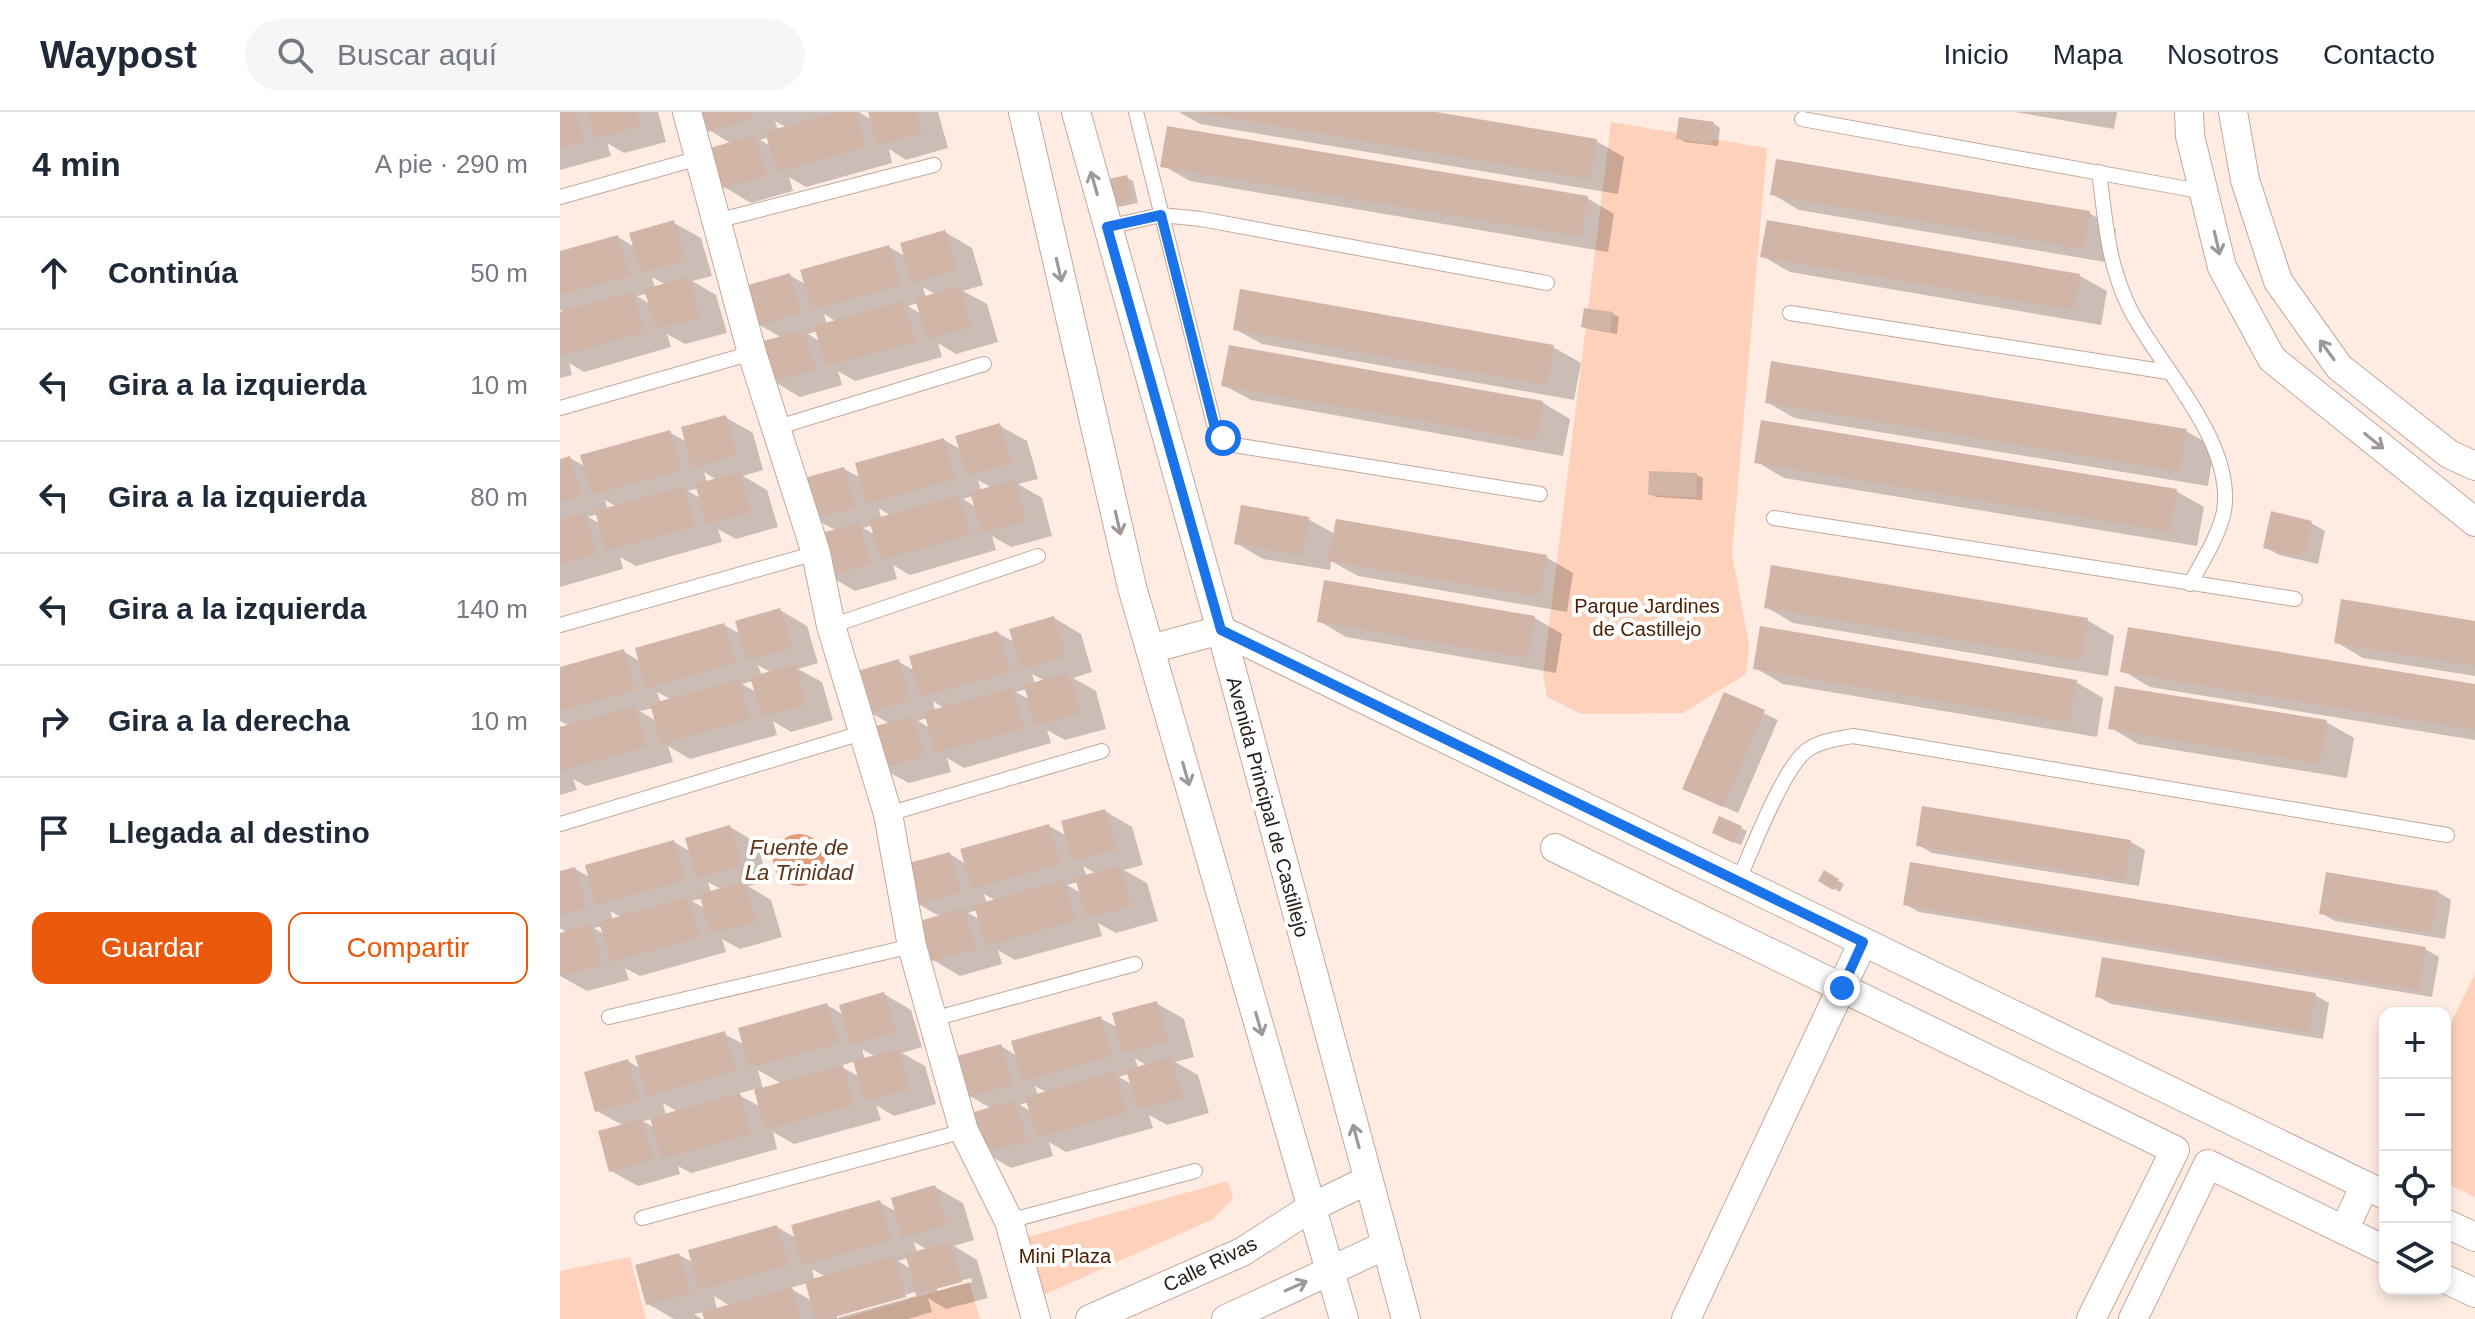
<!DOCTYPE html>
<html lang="es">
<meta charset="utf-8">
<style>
body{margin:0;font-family:Arial,sans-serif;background:#f6f6f7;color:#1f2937}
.controls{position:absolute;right:24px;bottom:24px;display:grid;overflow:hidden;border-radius:16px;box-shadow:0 4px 12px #0003}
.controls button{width:72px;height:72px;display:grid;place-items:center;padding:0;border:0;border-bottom:2px solid #e0e1e3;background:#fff;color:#1f2937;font:40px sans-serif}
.stop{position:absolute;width:24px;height:24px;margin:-18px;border:6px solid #1a73e8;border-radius:50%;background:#fff}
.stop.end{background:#1a73e8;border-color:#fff;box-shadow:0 2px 8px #0008}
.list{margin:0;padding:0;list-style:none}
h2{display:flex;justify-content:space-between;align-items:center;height:104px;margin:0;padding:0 32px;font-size:34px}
h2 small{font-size:26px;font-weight:400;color:#747a83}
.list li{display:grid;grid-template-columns:52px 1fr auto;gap:24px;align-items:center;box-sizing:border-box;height:112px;padding:0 32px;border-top:2px solid #e0e1e3}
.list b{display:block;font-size:30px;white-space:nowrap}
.list em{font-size:26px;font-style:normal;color:#747a83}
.actions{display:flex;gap:16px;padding:24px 32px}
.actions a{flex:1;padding:18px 0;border:2px solid #ea580c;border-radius:16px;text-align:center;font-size:28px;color:#ea580c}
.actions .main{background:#ea580c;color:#fff}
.icon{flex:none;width:44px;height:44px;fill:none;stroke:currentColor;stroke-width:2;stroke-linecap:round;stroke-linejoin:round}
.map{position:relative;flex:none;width:1915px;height:1207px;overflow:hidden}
header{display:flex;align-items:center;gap:48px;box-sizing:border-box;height:112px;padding:0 40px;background:#fff;border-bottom:2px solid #e0e1e3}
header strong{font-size:38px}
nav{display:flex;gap:44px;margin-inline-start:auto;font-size:28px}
.search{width:560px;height:72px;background:#f6f6f7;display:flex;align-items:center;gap:20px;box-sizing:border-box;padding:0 28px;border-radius:44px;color:#747a83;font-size:30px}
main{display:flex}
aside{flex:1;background:#fff}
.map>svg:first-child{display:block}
</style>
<header>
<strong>Waypost</strong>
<div class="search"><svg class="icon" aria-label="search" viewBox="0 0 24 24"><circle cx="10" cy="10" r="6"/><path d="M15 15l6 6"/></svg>Buscar aquí</div>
<nav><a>Inicio</a><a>Mapa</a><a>Nosotros</a><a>Contacto</a></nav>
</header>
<main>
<aside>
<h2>4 min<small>A pie · 290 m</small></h2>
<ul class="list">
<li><svg class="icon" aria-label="ahead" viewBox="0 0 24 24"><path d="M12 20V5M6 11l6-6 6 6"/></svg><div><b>Continúa</b></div><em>50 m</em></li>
<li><svg class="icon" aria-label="left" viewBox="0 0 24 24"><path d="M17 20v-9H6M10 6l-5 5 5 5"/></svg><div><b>Gira a la izquierda</b></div><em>10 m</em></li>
<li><svg class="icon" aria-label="left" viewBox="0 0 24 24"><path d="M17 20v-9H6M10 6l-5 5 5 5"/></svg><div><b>Gira a la izquierda</b></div><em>80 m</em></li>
<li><svg class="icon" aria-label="left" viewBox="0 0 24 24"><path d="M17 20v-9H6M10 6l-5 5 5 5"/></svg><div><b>Gira a la izquierda</b></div><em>140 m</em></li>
<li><svg class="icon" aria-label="right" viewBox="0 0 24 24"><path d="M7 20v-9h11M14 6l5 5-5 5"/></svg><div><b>Gira a la derecha</b></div><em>10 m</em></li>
<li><svg class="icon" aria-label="arrive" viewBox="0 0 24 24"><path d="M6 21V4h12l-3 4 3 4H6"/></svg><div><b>Llegada al destino</b></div></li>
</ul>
<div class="actions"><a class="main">Guardar</a><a>Compartir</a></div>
</aside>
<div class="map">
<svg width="1915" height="1207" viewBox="0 0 1915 1207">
<rect width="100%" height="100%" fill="#feece3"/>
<!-- green -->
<g fill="#fdd1ba">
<polygon points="1051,10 1207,36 1172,442 1189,533 1186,562 1123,601 1021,602 987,585 983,563"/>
<polygon points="1915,862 1915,1085 1885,1071 1885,923"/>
<polygon points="668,1069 673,1087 653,1107 484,1183 468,1125"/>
<polygon points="70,1145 86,1207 0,1207 0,1159"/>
<polygon points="409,1170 420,1207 282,1207"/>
</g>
<!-- water -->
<circle fill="#e19c76" cx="239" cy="748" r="26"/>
<!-- shadow -->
<g fill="#0003" fill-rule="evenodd">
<polygon points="0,0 98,0 106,30 64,41 47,31 51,44 0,58"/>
<path d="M144 0H299L312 8 310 0H378L388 36 346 48 329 37 332 51 246 75 229 65 233 79 191 91 164 75 172 32 149 18ZM215 9 228 16 218 19ZM209 25 212 35 200 28Z"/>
<polygon points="619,0 864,0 1036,29 1064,45 1058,82 640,12"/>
<polygon points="1455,0 1557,0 1554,17"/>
<polygon points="1154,12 1160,16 1158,34 1125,30 1118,26"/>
<polygon points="602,53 1027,86 1054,102 1048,140 630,69"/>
<polygon points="566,65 573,69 578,91 558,95 552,91"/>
<polygon points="1212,82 1529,101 1556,117 1551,151 1239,98"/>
<path d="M114 111 141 126 152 164 132 169 156 183 167 221 125 232 107 222 111 235 24 260 9 251 12 263 0 266V202L5 201 0 198V142L58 125 76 136ZM92 165 106 173 95 176ZM87 182 90 192 77 184Z"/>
<path d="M385 120 412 136 423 173 403 179 427 192 438 230 396 242 378 231 382 245 295 269 278 259 282 273 240 285 213 269 222 226 198 212 229 163 247 173 329 135 347 145ZM363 175 377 183 366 186ZM358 191 361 202 348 194ZM264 202 277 210 267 213ZM258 219 261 230 248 222Z"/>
<polygon points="1202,144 1520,164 1547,179 1541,213 1230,160"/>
<polygon points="1052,202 1059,205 1057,222 1029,217 1023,214"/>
<polygon points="675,217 993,235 1021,251 1014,288 702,232"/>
<polygon points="663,273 983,291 1010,307 1003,344 691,288"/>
<polygon points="1207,290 1626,319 1654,335 1648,374 1234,306"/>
<path d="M165 305 193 321 203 358 183 364 207 378 218 415 176 427 158 417 162 430 76 454 60 445 63 457 0 475V349L10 346 26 355 109 320 127 330ZM144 360 157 368 147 371ZM139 376 142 387 128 379ZM45 388 52 392 57 395 48 398ZM38 402 41 412 28 405Z"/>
<path d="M440 314 467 329 478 367 458 372 482 386 492 424 451 435 432 424 436 438 350 463 333 453 337 467 295 479 268 463 277 419 253 406 284 357 301 366 384 328 402 338ZM418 368 432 376 421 379ZM413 384 416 395 403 387ZM319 396 331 404 321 406ZM313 413 316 423 303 416Z"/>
<polygon points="1197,350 1616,379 1644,395 1637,434 1224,366"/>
<polygon points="1137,363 1143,366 1142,388 1096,385 1090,382"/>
<polygon points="748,407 775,422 986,445 1013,461 1007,500 798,464 771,449 770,458 703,447 676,431"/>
<polygon points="1751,411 1765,419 1758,452 1719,443 1705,435"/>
<polygon points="766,470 975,506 1002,522 996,561 786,525 759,509"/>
<polygon points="1206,495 1527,508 1554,524 1548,564 1233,511"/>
<path d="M220 498 247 514 258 551 238 557 262 570 273 608 231 620 213 609 217 623 130 647 108 634 113 650 26 674 13 667 17 678 0 683V613L1 617 10 614 0 609V557L63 539 81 550 164 513 182 523ZM198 553 212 561 202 564ZM193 569 196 580 182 572ZM97 580 112 588 101 591ZM93 596 96 609 80 599Z"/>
<path d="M494 506 521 522 532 560 513 566 536 579 546 617 505 628 487 618 491 631 404 656 387 646 391 660 349 671 321 656 330 612 308 599 339 550 355 559 438 521 456 531ZM472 562 485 569 475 572ZM467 577 470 588 456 580ZM373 589 385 597 375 599ZM367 606 370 616 358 609Z"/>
<polygon points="1915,511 1915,564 1803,546 1776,530"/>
<polygon points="1195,556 1516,570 1543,586 1537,625 1223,572"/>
<polygon points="1563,559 1915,573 1915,628 1590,575"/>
<polygon points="1165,583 1218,608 1178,701 1125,677"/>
<polygon points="1766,610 1794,626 1787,666 1578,632 1551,616"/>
<path d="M545 699 572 715 583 753 564 758 587 771 598 809 556 821 538 811 542 824 455 848 438 838 442 852 400 864 373 848 381 805 358 792 390 742 406 752 489 714 507 724ZM523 754 537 762 527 765ZM518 770 521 781 507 773ZM424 782 437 789 427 792ZM418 798 421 808 408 801Z"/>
<path d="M170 715 197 731 208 769 188 774 211 788 222 825 180 837 162 827 166 840 80 864 65 856 69 868 27 879 0 864V823L8 821 0 816V761L15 757 31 766 114 730 131 740ZM148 770 157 775 162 778 151 781ZM143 786 146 797 132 789ZM50 799 61 805 53 808ZM43 814 45 823 34 816Z"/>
<polygon points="1181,716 1187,719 1181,733 1160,724"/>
<polygon points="1571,730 1585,738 1579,774 1372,741 1358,733"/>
<polygon points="1265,761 1284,772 1280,780 1260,769"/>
<polygon points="1878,780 1891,788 1885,827 1775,809 1761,801"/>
<polygon points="1345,792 1865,837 1879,845 1872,885 1359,800"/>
<path d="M324 882 351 898 362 935 342 941 365 954 376 992 334 1004 316 993 321 1008 234 1032 213 1020 217 1037 131 1061 118 1054 120 1062 78 1074 51 1059 64 1014 37 999 68 949 81 957 164 922 185 933 267 893 284 903ZM302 937 316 945 305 948ZM296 949 300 965 280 954ZM198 958 222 972 203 977ZM195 977 201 995 177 982ZM103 991 118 1000 106 1004ZM92 1007 95 1016 83 1009Z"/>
<polygon points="1755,883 1769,891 1763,927 1551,892 1537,884"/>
<path d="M596 891 624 907 634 945 615 950 638 963 649 1001 607 1013 589 1003 593 1016 506 1040 489 1030 493 1044 451 1056 424 1040 432 997 410 984 441 934 457 944 540 906 558 916ZM575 946 588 954 578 957ZM568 962 573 973 559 965ZM475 974 488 981 478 984ZM469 990 472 1000 460 993Z"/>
<path d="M375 1075 403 1091 414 1128 394 1134 417 1148 428 1186 386 1197 368 1186 372 1200 348 1207H147L144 1200 134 1202 142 1207H114L88 1192 119 1143 134 1151 217 1115 236 1126 319 1090 337 1100ZM354 1130 368 1138 357 1141ZM348 1146 351 1157 338 1149ZM252 1157 266 1165 255 1169ZM411 1166 412 1170 377 1179V1175ZM247 1171 252 1189 230 1176ZM355 1180 356 1184 277 1206V1202ZM154 1184 170 1194 157 1198Z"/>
</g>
<!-- building -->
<g fill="#d1b5a6">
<polygon points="0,0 16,0 24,29 0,36"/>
<polygon points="28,0 76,0 80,14 35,27"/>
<polygon points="142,0 190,0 192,7 148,20"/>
<polygon points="277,0 296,0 306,35 217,60 205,20"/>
<polygon points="308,0 356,0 362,21 317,33"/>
<polygon points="636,0 876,0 1037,27 1031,68"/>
<polygon points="1119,5 1154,10 1152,32 1116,27"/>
<polygon points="607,14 1028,84 1021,125 600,55"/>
<polygon points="195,23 207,64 162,76 150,36"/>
<polygon points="1216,47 1530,99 1524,137 1210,83"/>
<polygon points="567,63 572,88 550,93 544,68"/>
<polygon points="114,108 126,148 81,161 69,121"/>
<polygon points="1207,108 1520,162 1514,198 1200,145"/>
<polygon points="385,118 397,158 352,171 340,131"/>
<polygon points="58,123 70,164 0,183 0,139"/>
<polygon points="329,133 341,173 252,198 240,158"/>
<polygon points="230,161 241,201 197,214 185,174"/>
<polygon points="129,165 140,206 96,217 84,177"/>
<polygon points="400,174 411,215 367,227 355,187"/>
<polygon points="680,177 994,233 987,273 673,218"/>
<polygon points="73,180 84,220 0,244 0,200"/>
<polygon points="344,189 355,230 266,254 254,214"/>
<polygon points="1024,196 1053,200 1050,220 1021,215"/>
<polygon points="244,218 256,258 211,270 200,230"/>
<polygon points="669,233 983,289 976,329 661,274"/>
<polygon points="1211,249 1627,317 1620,360 1205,291"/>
<polygon points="166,303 177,343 132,356 121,315"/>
<polygon points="1201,308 1617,377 1610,420 1194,351"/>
<polygon points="440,311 451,351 407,364 395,324"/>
<polygon points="110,318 121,358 32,383 20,343"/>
<polygon points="384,326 395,367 306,392 295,351"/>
<polygon points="10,344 22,384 0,390 0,347"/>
<polygon points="284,355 296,395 251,407 240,367"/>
<polygon points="1089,359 1137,361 1136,385 1088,383"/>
<polygon points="180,360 191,400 147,412 135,372"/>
<polygon points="455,368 466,409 422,421 410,380"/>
<polygon points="124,374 135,414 46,439 35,399"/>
<polygon points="399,383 410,423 321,448 309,408"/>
<polygon points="681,393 749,405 743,444 674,432"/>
<polygon points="1711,399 1752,409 1744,445 1703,436"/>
<polygon points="25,401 37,442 0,452 0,408"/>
<polygon points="776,407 987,443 980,485 768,449"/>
<polygon points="299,411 311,452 266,464 254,423"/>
<polygon points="1211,453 1528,506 1520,549 1204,496"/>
<polygon points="764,468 975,504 968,546 757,510"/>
<polygon points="1781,487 1915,509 1915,554 1774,531"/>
<polygon points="220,496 232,536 187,549 175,509"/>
<polygon points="494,504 506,545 461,557 449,517"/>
<polygon points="164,511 176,551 86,576 75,536"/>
<polygon points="1200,514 1517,568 1509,611 1193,557"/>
<polygon points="1568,515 1915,572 1915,618 1560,560"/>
<polygon points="438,519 450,560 360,585 349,544"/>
<polygon points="64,537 75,578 0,599 0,555"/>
<polygon points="339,547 350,588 306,601 294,560"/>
<polygon points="235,552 246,593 202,605 190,565"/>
<polygon points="508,561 520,601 475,614 464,573"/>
<polygon points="179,567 190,607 101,632 90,592"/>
<polygon points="1555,574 1767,608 1760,652 1548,617"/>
<polygon points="452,576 464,616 375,641 364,600"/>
<polygon points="1164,580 1205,598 1163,695 1122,677"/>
<polygon points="75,594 86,635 0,659 0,615"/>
<polygon points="353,604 364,644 320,657 309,616"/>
<polygon points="1362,694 1571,728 1565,768 1356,734"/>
<polygon points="545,697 557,737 512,750 501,709"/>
<polygon points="1159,704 1182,714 1174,731 1152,721"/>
<polygon points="489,712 501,752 412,777 400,737"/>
<polygon points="170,713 182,753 137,766 125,726"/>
<polygon points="114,728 126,768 36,793 25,753"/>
<polygon points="390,740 401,780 357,793 345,752"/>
<polygon points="1350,750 1866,835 1858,878 1343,793"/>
<polygon points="560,753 571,794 527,806 515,766"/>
<polygon points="15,755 27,796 0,803 0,759"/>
<polygon points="1264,758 1279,767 1273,778 1258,769"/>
<polygon points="1766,760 1878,779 1871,821 1759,802"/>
<polygon points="504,768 515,809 426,834 414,793"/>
<polygon points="184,770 196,810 151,822 139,782"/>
<polygon points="128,785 140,825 51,850 39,810"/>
<polygon points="404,796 416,837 371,849 360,809"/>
<polygon points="31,812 43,853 0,864 0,821"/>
<polygon points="1542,845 1756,881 1749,920 1535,885"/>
<polygon points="324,880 336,920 291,933 279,893"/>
<polygon points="597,889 608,929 563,942 552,901"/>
<polygon points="267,891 279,931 189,956 178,916"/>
<polygon points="541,904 552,944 463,969 451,929"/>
<polygon points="165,919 176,959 87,984 75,944"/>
<polygon points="441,932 453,972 408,985 397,944"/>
<polygon points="338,937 350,977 305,989 293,949"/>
<polygon points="611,945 623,986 578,998 566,958"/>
<polygon points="68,947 79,988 35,1000 24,960"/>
<polygon points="283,953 294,993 205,1018 194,978"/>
<polygon points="555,960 567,1000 477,1026 465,985"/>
<polygon points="180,981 191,1022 102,1047 90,1006"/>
<polygon points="455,988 467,1029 422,1041 411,1001"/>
<polygon points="82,1007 94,1047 49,1060 38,1019"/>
<polygon points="375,1073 387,1113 342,1126 331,1086"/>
<polygon points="320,1088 331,1128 242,1153 231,1113"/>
<polygon points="217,1113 229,1153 139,1178 128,1138"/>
<polygon points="390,1130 402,1170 357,1182 345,1142"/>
<polygon points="119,1141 131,1181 86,1193 75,1153"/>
<polygon points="334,1144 346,1185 267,1207 255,1207 245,1169"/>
<polygon points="232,1175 241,1207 144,1207 142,1200"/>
</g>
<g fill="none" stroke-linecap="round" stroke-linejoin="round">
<defs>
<g id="service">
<polyline points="576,0 654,312 663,326 674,333 980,382"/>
<polyline points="1242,7 1645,80"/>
<path d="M1539 60C1546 111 1547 150 1570 197 1600 256 1675 329 1664 399 1659 424 1642 450 1630 472"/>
<polyline points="0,85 139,46"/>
<polyline points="156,109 374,53"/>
<polyline points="547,115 601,103 641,107 987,171"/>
<polyline points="1230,201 1608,260"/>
<polyline points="0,296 192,241"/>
<polyline points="215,316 424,252"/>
<polyline points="1214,406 1735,487"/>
<polyline points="0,513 256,441"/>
<polyline points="271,514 478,444"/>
<polyline points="328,702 542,639"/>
<polyline points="0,712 305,620"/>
<path d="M1179 767C1192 738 1223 657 1246 639 1259 629 1277 627 1293 624L1887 723"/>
<polyline points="49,905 352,834"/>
<polyline points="373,907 575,852"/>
<polyline points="82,1106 404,1019"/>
<polyline points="449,1109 635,1059"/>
</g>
<g id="minor">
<polyline points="127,0 192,241 256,441 271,514 328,702 352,834 404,1019 449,1109 476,1207"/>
<polyline points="463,0 572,475 784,1207"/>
<polyline points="516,0 661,518 846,1207"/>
<polyline points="1629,0 1630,24 1662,155 1712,247 1915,410"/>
<polyline points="1673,0 1685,68 1718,169 1779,255 1889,342 1915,354"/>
<polyline points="590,537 661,518 1825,1083"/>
<polyline points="995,736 1615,1038 1531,1207"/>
<polyline points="1885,1111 1915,1125"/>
<polyline points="1784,1118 1805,1073"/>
<polyline points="1885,1167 1915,1181"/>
<polyline points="530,1207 682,1140 752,1095 808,1068"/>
<polyline points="666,1207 826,1133"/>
<polyline points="1126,1207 1303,830"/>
<polyline points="1573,1207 1648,1052 1825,1138"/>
</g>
</defs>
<!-- service casing -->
<use href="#service" stroke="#c3a89a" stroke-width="16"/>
<!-- minor casing -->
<use href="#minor" stroke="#c3a89a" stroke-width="30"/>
<!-- service -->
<use href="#service" stroke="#fff" stroke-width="14"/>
<!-- minor -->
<use href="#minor" stroke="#fff" stroke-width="28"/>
</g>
<!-- one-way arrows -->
<defs><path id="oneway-shaft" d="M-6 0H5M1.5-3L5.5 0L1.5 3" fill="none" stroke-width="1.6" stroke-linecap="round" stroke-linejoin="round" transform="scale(2)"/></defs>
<g stroke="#9e9997">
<use href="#oneway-shaft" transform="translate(534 71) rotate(-106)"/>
<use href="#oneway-shaft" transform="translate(1657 131) rotate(77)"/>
<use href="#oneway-shaft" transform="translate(499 158) rotate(77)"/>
<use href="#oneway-shaft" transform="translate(1767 238) rotate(-126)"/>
<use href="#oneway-shaft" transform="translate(1814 329) rotate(39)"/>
<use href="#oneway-shaft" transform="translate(558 411) rotate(77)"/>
<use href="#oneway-shaft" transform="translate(626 662) rotate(74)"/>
<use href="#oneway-shaft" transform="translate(699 912) rotate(74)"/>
<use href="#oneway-shaft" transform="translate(796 1024) rotate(-105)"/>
<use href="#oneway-shaft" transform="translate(736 1174) rotate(-24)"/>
</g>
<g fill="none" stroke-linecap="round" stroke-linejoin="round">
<!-- route -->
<polyline stroke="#1a73e8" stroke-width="10" points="663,326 654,312 601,103 547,115 661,518 1303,830 1282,876"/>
</g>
<g text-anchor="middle" stroke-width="8" stroke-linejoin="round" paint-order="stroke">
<!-- park labels -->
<g font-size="20" fill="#4d2103" stroke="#fff">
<text x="1087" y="501">Parque Jardines<tspan x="1087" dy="23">de Castillejo</tspan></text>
<text x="505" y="1151">Mini Plaza</text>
</g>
<!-- street labels -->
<g font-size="20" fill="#271d17" stroke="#fff">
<text transform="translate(708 695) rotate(75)" y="7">Avenida Principal de Castillejo</text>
<text transform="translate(650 1152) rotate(-26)" y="7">Calle Rivas</text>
</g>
<!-- water labels -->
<g font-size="22" font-style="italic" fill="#613418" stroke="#fff">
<text x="239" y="743">Fuente de<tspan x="239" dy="25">La Trinidad</tspan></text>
</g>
</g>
</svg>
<div class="controls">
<button>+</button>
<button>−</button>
<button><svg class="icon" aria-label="locate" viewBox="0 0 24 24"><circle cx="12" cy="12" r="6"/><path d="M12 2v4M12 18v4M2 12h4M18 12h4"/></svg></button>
<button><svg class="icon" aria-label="layers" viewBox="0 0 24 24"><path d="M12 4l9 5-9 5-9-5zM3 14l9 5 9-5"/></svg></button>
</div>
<div class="stop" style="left:663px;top:326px"></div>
<div class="stop end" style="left:1282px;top:876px"></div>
</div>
</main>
